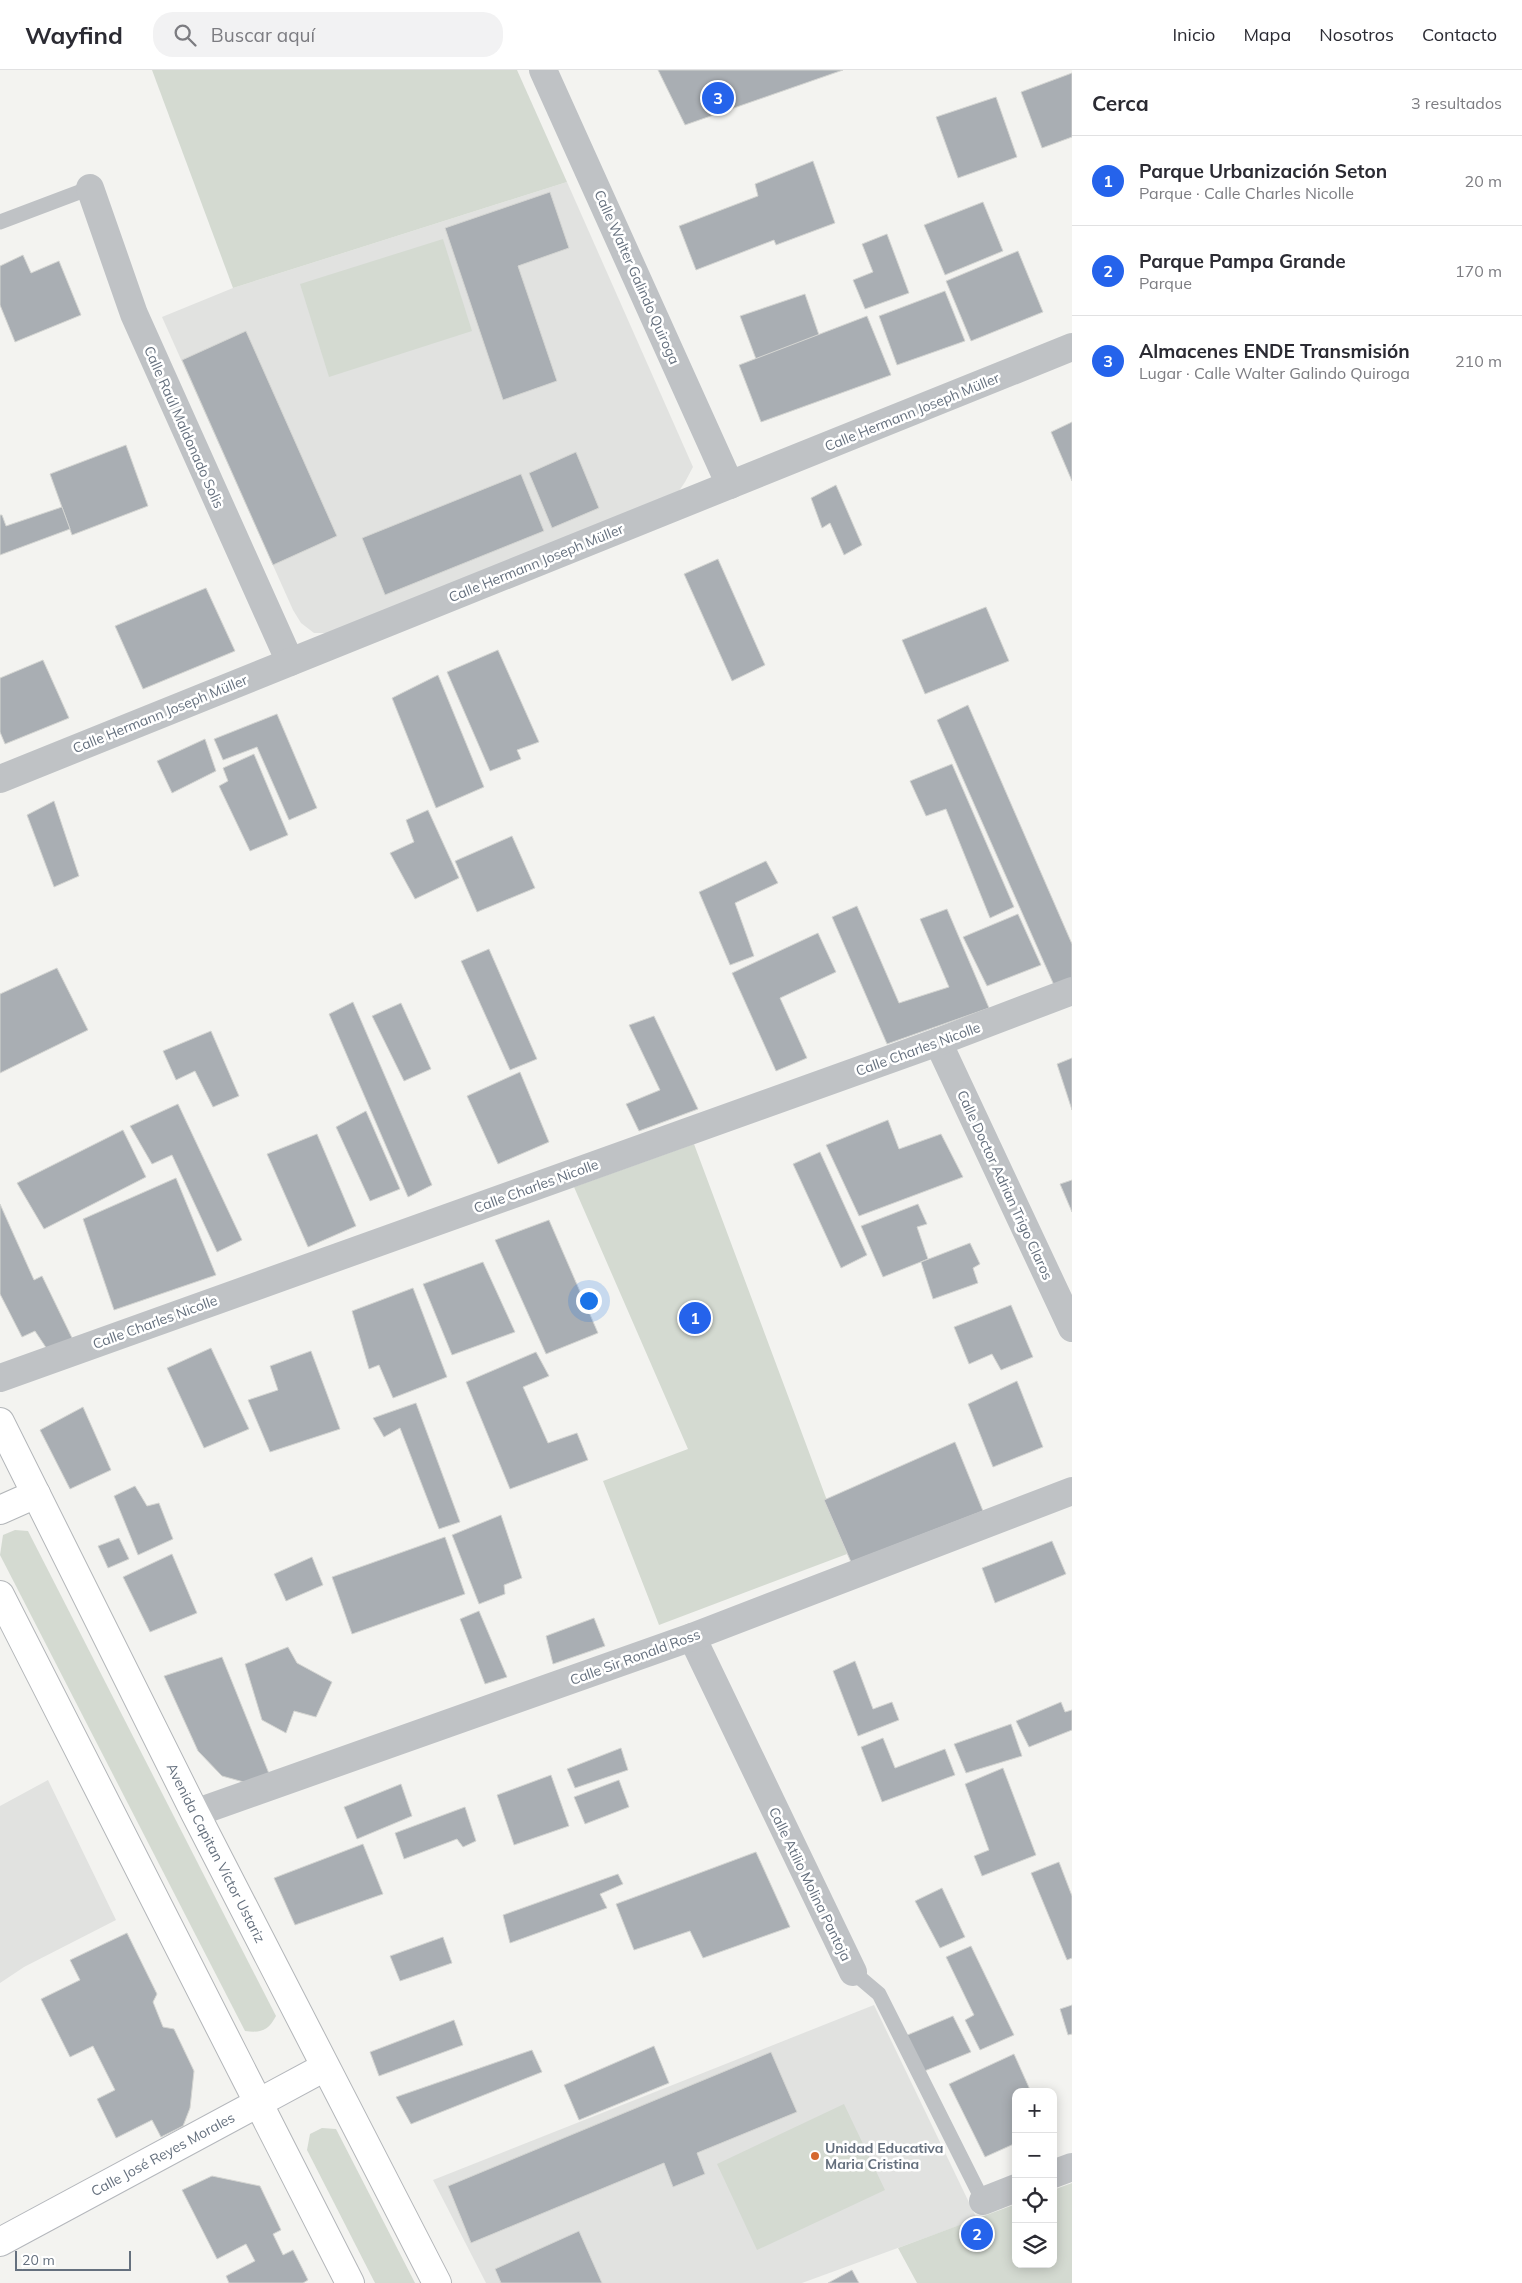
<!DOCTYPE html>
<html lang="es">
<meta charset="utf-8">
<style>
body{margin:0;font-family:Mulish,sans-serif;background:#f2f2f3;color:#2b2b33}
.controls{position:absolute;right:15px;bottom:15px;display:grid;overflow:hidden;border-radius:10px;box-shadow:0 2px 12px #0003}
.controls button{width:45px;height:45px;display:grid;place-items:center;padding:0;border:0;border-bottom:1px solid #e1e1e2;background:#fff;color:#2b2b33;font:25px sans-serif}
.scale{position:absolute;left:15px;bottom:12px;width:116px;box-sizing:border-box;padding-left:5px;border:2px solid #65707e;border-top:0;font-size:14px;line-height:18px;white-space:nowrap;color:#65707e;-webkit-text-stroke:4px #fff;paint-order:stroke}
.you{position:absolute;left:588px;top:1230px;width:18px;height:18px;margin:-12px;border:4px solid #fff;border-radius:50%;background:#1a73e8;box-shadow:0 0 0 8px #1a73e833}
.badge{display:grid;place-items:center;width:32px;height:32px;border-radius:50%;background:#2563eb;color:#fff;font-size:16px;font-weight:700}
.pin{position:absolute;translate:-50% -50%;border:2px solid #fff;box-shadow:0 1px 5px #0006}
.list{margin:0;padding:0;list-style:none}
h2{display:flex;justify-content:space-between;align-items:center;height:65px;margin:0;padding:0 20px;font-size:21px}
h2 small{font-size:16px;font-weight:400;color:#7c7c81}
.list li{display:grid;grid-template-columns:32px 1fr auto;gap:15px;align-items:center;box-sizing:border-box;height:90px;padding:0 20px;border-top:1px solid #e1e1e2}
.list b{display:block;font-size:19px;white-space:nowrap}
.list p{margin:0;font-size:16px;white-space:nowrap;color:#7c7c81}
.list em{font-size:16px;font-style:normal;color:#7c7c81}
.icon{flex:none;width:28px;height:28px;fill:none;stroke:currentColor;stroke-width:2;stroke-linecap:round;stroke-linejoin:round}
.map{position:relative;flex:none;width:1072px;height:2213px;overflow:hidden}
header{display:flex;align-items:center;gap:30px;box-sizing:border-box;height:70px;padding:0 25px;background:#fff;border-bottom:1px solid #e1e1e2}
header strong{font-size:24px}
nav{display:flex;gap:28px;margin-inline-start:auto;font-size:18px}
.search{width:350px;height:45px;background:#f2f2f3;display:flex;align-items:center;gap:12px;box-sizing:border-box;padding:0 18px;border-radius:20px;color:#7c7c81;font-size:19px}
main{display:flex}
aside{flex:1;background:#fff}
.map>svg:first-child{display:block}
</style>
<header>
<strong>Wayfind</strong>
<div class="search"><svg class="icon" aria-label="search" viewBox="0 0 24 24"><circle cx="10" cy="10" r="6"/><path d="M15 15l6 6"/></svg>Buscar aquí</div>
<nav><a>Inicio</a><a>Mapa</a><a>Nosotros</a><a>Contacto</a></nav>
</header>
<main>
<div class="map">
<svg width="1072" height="2213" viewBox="0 0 1072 2213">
<rect width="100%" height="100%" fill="#f3f3f0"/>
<!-- built -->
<g fill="#e1e2e0">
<polygon points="567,112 693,397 685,412 679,421 332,563 314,563 301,553 293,540 162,247 233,218"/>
<polygon points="48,1710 116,1850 24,1897 0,1913 0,1736"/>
<polygon points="874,1935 977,2149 802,2213 486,2213 433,2110"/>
</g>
<!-- green -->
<g fill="#d4dad1">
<polygon points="152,0 517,0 567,112 233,218"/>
<polygon points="443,169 472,261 329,307 300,214"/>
<polygon points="694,1074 847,1484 659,1555 603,1411 688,1379 574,1117"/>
<path d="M15 1460 28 1461 276 1946C268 1961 261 1963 245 1961L0 1485 3 1465Z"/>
<polygon points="844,2034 885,2120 757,2180 717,2094"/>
<polygon points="322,2058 336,2059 415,2213 375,2213 307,2080 310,2064"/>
<polygon points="1072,2113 1072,2213 917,2213 898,2178 1016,2134 1016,2194 1053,2194 1053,2120"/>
</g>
<!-- building -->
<g fill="#a9aeb3" stroke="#d4d5d2">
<polygon points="658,0 843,0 685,55"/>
<polygon points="1072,3 1072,67 1042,78 1021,22"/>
<polygon points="996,27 1017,87 958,108 936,47"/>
<polygon points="813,91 835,153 776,175 774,170 696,200 679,156 758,126 755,114"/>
<polygon points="550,122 569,178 518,196 557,311 503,330 445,158"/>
<polygon points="983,132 1003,181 945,205 924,155"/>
<polygon points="887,164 909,223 865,239 853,210 873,202 862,174"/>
<polygon points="1018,181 1043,242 971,271 946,211"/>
<polygon points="23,185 31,203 59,191 81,245 15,272 0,235 0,196"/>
<polygon points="945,221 965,271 897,295 879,246"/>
<polygon points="805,224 819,265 756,289 740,246"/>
<polygon points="867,246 891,305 761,352 739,295"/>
<polygon points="246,261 337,466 273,495 182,290"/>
<polygon points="1072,352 1072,411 1051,362"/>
<polygon points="126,375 148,436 72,465 50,404"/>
<polygon points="576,382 599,438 552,458 529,403"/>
<polygon points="521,404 544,461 385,525 362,468"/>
<polygon points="836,415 862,475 844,485 830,453 822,458 811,428"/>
<polygon points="62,437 70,459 0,485 0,445 2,445 6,456"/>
<polygon points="718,489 765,595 732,611 684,504"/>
<polygon points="206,518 235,581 143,619 115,556"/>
<polygon points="986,537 1009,591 925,624 902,570"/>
<polygon points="498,580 539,672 517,680 521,689 490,701 447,602"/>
<polygon points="43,590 69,648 5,674 0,662 0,608"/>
<polygon points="438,605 484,717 436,738 392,628"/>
<polygon points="968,635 1072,874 1072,916 1057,922 937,650"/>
<polygon points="277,644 317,738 289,750 257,677 223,690 214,669"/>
<polygon points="205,669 216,701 172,723 157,691"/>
<polygon points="254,684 288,765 250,781 219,716 228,711 223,698"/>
<polygon points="952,694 1014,837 990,848 946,739 926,746 910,711"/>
<polygon points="54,731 79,806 54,817 27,745"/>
<polygon points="428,740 459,808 415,829 390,783 414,772 406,750"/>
<polygon points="512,766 535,818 477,842 455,791"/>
<polygon points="766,791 778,813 735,833 754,886 730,895 699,822"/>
<polygon points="857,836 899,933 949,917 920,849 947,839 989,938 887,974 832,847"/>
<polygon points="1018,844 1041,895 987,916 963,867"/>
<polygon points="818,863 836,902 780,928 807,988 776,1001 732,903"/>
<polygon points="489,879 537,989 510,1000 461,891"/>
<polygon points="57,898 88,960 0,1003 0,924"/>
<polygon points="353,932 432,1115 408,1127 329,944"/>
<polygon points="401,933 431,999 404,1011 372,946"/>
<polygon points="654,946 698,1039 639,1061 626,1034 660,1020 629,955"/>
<polygon points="211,961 239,1026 213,1037 195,1001 176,1010 163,981"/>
<polygon points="1072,988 1072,1040 1057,994"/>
<polygon points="520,1002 549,1072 498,1094 467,1026"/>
<polygon points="178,1034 242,1170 217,1182 172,1085 152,1094 130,1056"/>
<polygon points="366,1041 400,1119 370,1131 336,1057"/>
<polygon points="888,1050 899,1079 941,1064 963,1107 859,1146 826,1075"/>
<polygon points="123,1060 146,1107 44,1159 17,1113"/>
<polygon points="317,1064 356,1156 308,1177 267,1084"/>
<polygon points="820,1082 867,1185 841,1198 793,1094"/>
<polygon points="176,1108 216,1205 114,1240 83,1149"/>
<polygon points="1072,1110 1072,1142 1060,1114"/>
<polygon points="0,1134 34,1210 42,1206 74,1272 51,1285 35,1261 22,1267 0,1224"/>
<polygon points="918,1134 927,1154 917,1157 928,1189 883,1207 861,1156"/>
<polygon points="549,1150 598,1263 546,1284 495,1170"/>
<polygon points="970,1173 980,1194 973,1198 978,1213 933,1229 921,1192"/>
<polygon points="483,1192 515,1262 452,1285 423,1214"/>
<polygon points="413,1218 447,1307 393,1328 379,1295 369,1299 352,1241"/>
<polygon points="1011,1235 1033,1287 1001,1300 992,1284 969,1294 954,1257"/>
<polygon points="211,1278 249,1359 204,1378 167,1298"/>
<polygon points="311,1281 340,1359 270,1382 248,1330 278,1320 270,1296"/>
<polygon points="536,1282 549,1306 523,1317 548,1373 577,1363 588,1390 510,1419 466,1312"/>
<polygon points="1017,1311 1043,1377 993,1397 968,1334"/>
<polygon points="416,1333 460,1452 439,1459 400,1358 384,1367 373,1348"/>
<polygon points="83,1337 111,1400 70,1419 40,1360"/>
<polygon points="955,1372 983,1441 851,1492 824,1430"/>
<polygon points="135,1416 147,1436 159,1433 173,1469 138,1485 114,1426"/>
<polygon points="501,1445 522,1508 504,1515 505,1524 479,1534 452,1465"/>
<polygon points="445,1467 465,1524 352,1564 332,1507"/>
<polygon points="119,1468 129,1489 108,1498 98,1476"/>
<polygon points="1052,1471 1066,1504 995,1533 982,1498"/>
<polygon points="172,1484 197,1543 150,1562 123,1507"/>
<polygon points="312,1487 323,1515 286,1531 274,1504"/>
<polygon points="479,1541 507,1607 485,1614 460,1549"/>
<polygon points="594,1548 605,1576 553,1594 546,1566"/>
<polygon points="288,1577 297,1593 332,1612 316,1647 294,1641 286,1663 262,1650 245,1594"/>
<polygon points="222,1587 270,1706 251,1714 222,1706 198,1681 164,1606"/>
<polygon points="855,1591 873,1639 892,1632 899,1650 858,1666 833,1601"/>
<polygon points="1061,1632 1065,1642 1072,1640 1072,1660 1029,1677 1016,1651"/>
<polygon points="1011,1654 1022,1686 966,1703 954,1674"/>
<polygon points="883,1668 895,1698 945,1679 955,1705 882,1732 861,1677"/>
<polygon points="621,1678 628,1700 575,1718 567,1699"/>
<polygon points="1003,1698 1036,1785 982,1806 974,1786 989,1780 965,1714"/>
<polygon points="551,1705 569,1756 514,1775 497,1725"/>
<polygon points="619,1710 629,1737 585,1754 574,1727"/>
<polygon points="401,1714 412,1746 357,1769 344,1737"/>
<polygon points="465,1737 476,1771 463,1777 457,1769 404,1789 395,1763"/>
<polygon points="363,1774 383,1824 295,1855 274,1808"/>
<polygon points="756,1782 790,1857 703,1888 690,1861 634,1880 616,1834"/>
<polygon points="1059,1792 1072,1826 1072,1888 1067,1890 1031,1803"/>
<polygon points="618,1804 623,1814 600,1824 607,1838 510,1873 503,1845"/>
<polygon points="942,1818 965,1867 940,1878 915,1831"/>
<polygon points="127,1863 157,1924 153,1932 163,1957 174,1959 194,2001 190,2038 183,2056 161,2067 152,2050 116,2068 97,2029 115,2020 93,1976 70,1987 41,1929 80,1910 70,1890"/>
<polygon points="443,1867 452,1893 400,1911 390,1886"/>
<polygon points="971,1876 1014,1965 980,1980 965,1950 974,1945 946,1887"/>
<polygon points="1072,1935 1072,1964 1068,1965 1060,1939"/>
<polygon points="953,1946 971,1982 922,2002 905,1966"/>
<polygon points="454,1950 463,1975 379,2006 370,1982"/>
<polygon points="654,1976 669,2013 579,2050 564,2015"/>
<polygon points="532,1980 542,2002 411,2054 396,2027"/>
<polygon points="771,1982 797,2042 697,2083 705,2104 673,2117 664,2093 471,2173 448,2116"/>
<polygon points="1014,1984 1031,2022 1016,2022 1016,2073 985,2087 949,2014"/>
<polygon points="212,2106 260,2116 281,2160 273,2164 283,2185 293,2180 308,2210 303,2213 229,2213 226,2206 255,2191 246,2174 217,2189 182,2120"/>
<polygon points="579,2161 602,2213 501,2213 495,2199"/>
<polygon points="852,2200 859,2213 828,2213"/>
</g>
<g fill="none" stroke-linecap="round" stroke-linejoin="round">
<defs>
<g id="secondary">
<path id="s1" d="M0 2172 325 1997"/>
</g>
<g id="primary">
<path id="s2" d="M0 1352 195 1743 437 2213"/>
<polyline points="0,1440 36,1424"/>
<polyline points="0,1525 350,2213"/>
</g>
</defs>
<!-- secondary casing -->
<use href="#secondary" stroke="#b4b7bc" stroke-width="30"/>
<!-- primary casing -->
<use href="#primary" stroke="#b3b6b9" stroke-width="30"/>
<!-- service -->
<g stroke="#bfc2c5" stroke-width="15">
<polyline points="0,152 90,118"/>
<polyline points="853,1902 879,1924 983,2131"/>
</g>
<!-- minor -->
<g stroke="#bfc2c5" stroke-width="28">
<polyline points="543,0 730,415"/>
<polyline points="90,118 134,244 290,592"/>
<polyline points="0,709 1072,277"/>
<polyline points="938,972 1072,1258"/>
<polyline points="0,1308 938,972 1072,921"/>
<polyline points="692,1567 853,1902"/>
<polyline points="195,1743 692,1567 1072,1421"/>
<polyline points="1053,2104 1072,2097"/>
<polyline points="983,2131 1016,2118"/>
</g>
<!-- secondary -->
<use href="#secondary" stroke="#fff" stroke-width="28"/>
<!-- primary -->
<use href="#primary" stroke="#fff" stroke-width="28"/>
</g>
<!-- markers -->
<circle fill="#d5682e" stroke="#fff" stroke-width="2" cx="815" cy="2086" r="5"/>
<g text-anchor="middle" stroke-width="5" stroke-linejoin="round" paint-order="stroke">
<!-- street labels -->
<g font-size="14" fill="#65707e" stroke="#fff">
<text transform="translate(637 207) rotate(66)" y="5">Calle Walter Galindo Quiroga</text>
<text transform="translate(912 342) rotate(-22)" y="5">Calle Hermann Joseph Müller</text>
<text transform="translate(184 357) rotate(66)" y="5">Calle Raúl Maldonado Solis</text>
<text transform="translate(536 493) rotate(-22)" y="5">Calle Hermann Joseph Müller</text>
<text transform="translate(160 644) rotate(-22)" y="5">Calle Hermann Joseph Müller</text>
<text transform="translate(918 979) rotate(-20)" y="5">Calle Charles Nicolle</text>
<text transform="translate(1005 1115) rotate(65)" y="5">Calle Doctor Adrian Trigo Claros</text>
<text transform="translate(536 1116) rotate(-20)" y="5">Calle Charles Nicolle</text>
<text transform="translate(155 1252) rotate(-20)" y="5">Calle Charles Nicolle</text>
<text transform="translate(635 1587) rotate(-20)" y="5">Calle Sir Ronald Ross</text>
<text dy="5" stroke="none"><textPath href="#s2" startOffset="482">Avenida Capitan Víctor Ustariz</textPath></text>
<text transform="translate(810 1814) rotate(64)" y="5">Calle Atilio Molina Pantoja</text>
<text dy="5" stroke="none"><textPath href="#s1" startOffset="185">Calle José Reyes Morales</textPath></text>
</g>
<!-- poi labels -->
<g font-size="14" font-weight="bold" fill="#65707e" stroke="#fff" text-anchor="start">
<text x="825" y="2083">Unidad Educativa<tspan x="825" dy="16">Maria Cristina</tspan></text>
</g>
</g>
</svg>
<div class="controls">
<button>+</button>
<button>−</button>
<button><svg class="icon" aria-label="locate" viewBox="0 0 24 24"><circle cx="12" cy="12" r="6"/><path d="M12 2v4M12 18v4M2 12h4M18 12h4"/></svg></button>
<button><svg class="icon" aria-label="layers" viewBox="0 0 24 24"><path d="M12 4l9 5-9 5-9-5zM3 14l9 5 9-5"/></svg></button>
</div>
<div class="scale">20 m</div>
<div class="you"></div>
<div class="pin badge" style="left:695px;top:1248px">1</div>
<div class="pin badge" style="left:977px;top:2164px">2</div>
<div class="pin badge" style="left:718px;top:28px">3</div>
</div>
<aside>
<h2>Cerca<small>3 resultados</small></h2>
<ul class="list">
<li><span class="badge">1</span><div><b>Parque Urbanización Seton</b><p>Parque · Calle Charles Nicolle</p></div><em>20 m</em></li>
<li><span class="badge">2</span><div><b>Parque Pampa Grande</b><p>Parque</p></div><em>170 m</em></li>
<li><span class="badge">3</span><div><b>Almacenes ENDE Transmisión</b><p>Lugar · Calle Walter Galindo Quiroga</p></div><em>210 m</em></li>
</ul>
</aside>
</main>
